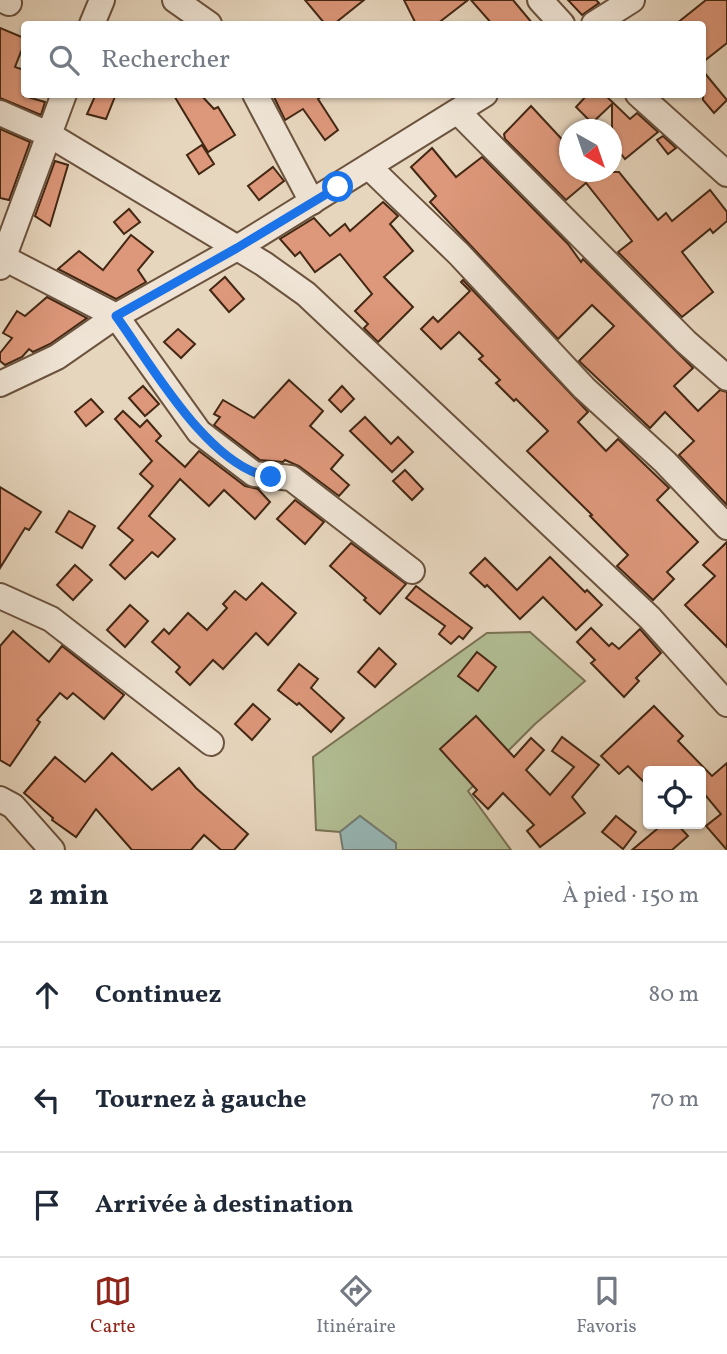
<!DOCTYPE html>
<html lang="fr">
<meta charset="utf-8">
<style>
body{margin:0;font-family:Vollkorn,serif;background:#f2f2f3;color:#1f2937}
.controls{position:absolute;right:21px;bottom:21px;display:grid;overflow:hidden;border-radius:7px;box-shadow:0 2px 5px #0004}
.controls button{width:63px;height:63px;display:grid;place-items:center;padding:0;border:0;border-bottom:2px solid #e0e1e3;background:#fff;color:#1f2937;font:35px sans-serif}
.compass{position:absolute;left:559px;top:119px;width:63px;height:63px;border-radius:50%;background:#fff;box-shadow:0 2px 5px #0004;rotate:140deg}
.stop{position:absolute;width:21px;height:21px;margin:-16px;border:5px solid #1a73e8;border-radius:50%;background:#fff}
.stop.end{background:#1a73e8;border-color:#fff;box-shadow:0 2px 7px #0008}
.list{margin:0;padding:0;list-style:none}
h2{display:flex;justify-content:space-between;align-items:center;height:91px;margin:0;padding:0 28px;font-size:30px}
h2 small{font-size:23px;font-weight:400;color:#747a83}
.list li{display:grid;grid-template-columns:46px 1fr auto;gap:21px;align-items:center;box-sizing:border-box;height:105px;padding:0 28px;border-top:2px solid #e0e1e3}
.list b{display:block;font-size:26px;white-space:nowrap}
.list em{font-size:23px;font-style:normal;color:#747a83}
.icon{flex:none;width:38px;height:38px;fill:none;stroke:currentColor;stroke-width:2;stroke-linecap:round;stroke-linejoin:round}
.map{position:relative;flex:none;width:727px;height:850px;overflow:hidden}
.search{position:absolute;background:#fff;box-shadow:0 2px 5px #0004;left:21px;right:21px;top:21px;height:77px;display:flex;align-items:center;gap:18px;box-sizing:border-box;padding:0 24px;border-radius:7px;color:#747a83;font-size:26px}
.sheet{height:406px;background:#fff}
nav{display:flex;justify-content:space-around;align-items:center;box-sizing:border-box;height:98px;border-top:2px solid #e0e1e3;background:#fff;font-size:19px;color:#747a83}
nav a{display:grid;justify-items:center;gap:4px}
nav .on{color:#8f2418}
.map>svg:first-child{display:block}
</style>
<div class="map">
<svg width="727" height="850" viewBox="0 0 727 850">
<rect width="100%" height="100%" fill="#e7d6be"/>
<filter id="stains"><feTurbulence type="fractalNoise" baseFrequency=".00286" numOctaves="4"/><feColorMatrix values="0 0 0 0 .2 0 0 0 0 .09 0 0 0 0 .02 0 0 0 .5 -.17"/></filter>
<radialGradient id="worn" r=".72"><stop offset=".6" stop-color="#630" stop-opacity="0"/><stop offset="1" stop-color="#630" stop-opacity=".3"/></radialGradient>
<!-- green -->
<polygon fill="#b2be94" stroke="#7a7254" stroke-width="2" points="530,632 585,681 535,724 468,791 511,850 396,850 396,843 360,816 340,832 316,830 313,757 487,633"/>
<!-- water -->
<polygon fill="#97b8b7" stroke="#757e75" stroke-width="2" points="360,816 396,843 396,850 343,850 340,832"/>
<!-- building -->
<g fill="#dd977a" stroke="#422713" stroke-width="2">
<polygon points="305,0 364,0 334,24 325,24"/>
<polygon points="404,0 468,0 437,24 416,24"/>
<polygon points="471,0 513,0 533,24 492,24"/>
<polygon points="568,0 596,0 599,3 582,15"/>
<polygon points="706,0 727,0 727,43 703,62 703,24 676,24"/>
<polygon points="0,28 24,38 24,44 15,67 24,70 24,96 45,102 41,115 0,98"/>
<polygon points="703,71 727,100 714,113 703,100"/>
<polygon points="96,94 116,94 106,119 87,114"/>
<polygon points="173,94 200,94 214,109 218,107 235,135 208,152"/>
<polygon points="277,94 325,94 318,99 338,130 325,140 303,109 285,120 274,97"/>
<polygon points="588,94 604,94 630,119 637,113 658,132 625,159 612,142 612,104 592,123 576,107"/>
<polygon points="531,106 570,148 570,172 619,172 658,220 666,213 672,221 710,190 727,212 727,221 713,233 710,229 682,252 713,292 682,317 618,252 632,241 586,183 566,200 505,139 504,134"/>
<polygon points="0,129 30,142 9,200 0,198"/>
<polygon points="663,136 676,148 668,154 657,140"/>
<polygon points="202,145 214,164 199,174 187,155"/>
<polygon points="432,148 456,177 482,157 568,244 581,262 583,259 693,368 674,386 698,411 720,390 727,392 727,505 679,455 694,441 665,412 650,428 579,361 614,326 592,305 558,339 430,202 436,196 411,167"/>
<polygon points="55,161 68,165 50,226 35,216"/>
<polygon points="273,167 284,181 259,200 248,186"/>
<polygon points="383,202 398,216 390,224 413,251 384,277 413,307 378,342 364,328 368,324 355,311 372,294 340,254 315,272 300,252 295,256 280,239 314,218 330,236 345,224 350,231"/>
<polygon points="129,209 140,222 124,234 114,222"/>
<polygon points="131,235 153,252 138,270 146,282 116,299 58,269 79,251 103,270"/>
<polygon points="225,277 244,299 229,312 210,290"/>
<polygon points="463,280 588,412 578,422 606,451 618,439 669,488 657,500 698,542 667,572 674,579 653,600 617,566 628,555 590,516 592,515 527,451 548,431 516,399 514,401 496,383 500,380 479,359 483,356 459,332 441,349 421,329 433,317 438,322 470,291 461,282"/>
<polygon points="47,297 87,318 50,344 33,352 29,349 22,357 5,365 0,361 0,353 12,338 3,333 17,311 25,316"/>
<polygon points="178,329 195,344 181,358 164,342"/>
<polygon points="289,380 323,411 310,426 343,455 331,469 349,485 339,496 299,466 285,460 283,462 260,460 214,425 220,417 214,414 223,400 254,418"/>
<polygon points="143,386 159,404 145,416 129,398"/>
<polygon points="342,386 354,399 341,412 329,400"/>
<polygon points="91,399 103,412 86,426 75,412"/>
<polygon points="123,411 140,427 147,420 161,436 156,441 185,467 199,451 245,486 258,489 270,502 255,519 224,490 209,506 180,479 149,516 175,539 158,557 152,552 125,579 110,565 133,540 118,528 153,486 140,474 152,461 115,419"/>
<polygon points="365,417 391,444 398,437 413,452 392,472 350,431"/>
<polygon points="405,470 423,489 412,500 393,481"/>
<polygon points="0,487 41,512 29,530 25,528 0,568"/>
<polygon points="295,500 324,522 305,544 277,519"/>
<polygon points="69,511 95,526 82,548 56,532"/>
<polygon points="727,542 727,647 685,605 715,576 703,565"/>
<polygon points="351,543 406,584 380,614 364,600 366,598 330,566"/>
<polygon points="550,557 585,592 587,590 602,605 576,630 543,597 520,619 487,585 485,587 470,573 485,558 517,590"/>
<polygon points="75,565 92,580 73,600 57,585"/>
<polygon points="262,583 296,613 268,645 256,633 223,669 213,660 190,685 176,672 180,667 152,642 164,629 169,634 188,613 207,630 227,608 223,604 235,591 246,600"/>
<polygon points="416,586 472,628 463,639 459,636 451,644 439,634 445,626 406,598"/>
<polygon points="130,605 148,621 125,647 107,630"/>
<polygon points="591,628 609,646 612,643 619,649 640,629 661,653 636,678 639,681 624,697 591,663 595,660 577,642"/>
<polygon points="13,631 49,662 62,646 124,695 104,719 73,693 67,699 60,693 37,720 40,722 10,766 0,760 0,646"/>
<polygon points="379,648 396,664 375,687 358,672"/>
<polygon points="477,652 496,667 478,691 458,676"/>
<polygon points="299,664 318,679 311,688 344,718 331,732 299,703 297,705 278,690"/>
<polygon points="253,704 270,719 252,740 235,724"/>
<polygon points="654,706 683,736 678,741 712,776 727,763 727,850 706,826 721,814 701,790 701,771 648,771 648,786 628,766 619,774 601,756"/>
<polygon points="476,716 514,757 531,738 544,750 526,770 550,795 574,767 552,751 562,737 599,765 572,797 585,813 540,847 527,831 534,825 503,793 488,809 473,794 477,790 440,749"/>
<polygon points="112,753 152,790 179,768 196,788 248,834 234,850 221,850 204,835 191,850 132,850 96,809 76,837 52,820 53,818 24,793 55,757 85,782"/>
<polygon points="616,816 636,832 623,849 602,832"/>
<polygon points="663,824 677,824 688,836 672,850 632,850"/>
</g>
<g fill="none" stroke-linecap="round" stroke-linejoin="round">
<defs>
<g id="street">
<polyline points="3,0 9,3"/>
<polyline points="175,0 209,24"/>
<polyline points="540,0 562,24"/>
<polyline points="92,24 102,0"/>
<polyline points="594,24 632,0"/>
<polyline points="255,94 312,202"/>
<polyline points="638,94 727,174"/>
<polyline points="458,112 686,342 727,378"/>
<polyline points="0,113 48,134 264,264 306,294 650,618 727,704"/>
<polyline points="369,167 459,254 584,388 665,462 727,527"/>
<polyline points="0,256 116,316 199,432 254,474 291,478 412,571"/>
<polyline points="0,267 64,94"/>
<polyline points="0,384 57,357 116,316 237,248 485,94"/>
<polyline points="0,596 51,619 211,743"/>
<polyline points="0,799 13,806 52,850"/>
</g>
</defs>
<!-- street casing -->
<use href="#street" stroke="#6b533e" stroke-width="28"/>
<!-- street -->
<use href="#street" stroke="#efe4d5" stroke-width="24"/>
</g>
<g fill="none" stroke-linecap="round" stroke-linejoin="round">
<!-- route -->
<path stroke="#1a73e8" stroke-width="9" d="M271 477C209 468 151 364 116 316L237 248 338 187"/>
</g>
<rect width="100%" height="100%" filter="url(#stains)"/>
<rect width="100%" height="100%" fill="url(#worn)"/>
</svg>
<div class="controls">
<button><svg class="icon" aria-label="locate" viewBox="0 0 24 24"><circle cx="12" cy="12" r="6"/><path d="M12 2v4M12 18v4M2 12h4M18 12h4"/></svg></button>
</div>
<svg class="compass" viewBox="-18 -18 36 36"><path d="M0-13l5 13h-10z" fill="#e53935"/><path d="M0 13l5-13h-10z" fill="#747a83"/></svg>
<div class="stop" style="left:338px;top:187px"></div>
<div class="stop end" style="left:271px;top:477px"></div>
<div class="search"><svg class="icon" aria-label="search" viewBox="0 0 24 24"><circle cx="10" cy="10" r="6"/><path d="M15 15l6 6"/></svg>Rechercher</div>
</div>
<section class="sheet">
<h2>2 min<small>À pied · 150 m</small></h2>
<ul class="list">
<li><svg class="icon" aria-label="ahead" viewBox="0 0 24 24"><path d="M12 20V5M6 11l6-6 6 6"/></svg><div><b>Continuez</b></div><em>80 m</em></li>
<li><svg class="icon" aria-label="left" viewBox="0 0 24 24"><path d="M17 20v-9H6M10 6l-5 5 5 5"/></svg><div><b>Tournez à gauche</b></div><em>70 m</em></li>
<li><svg class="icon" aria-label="arrive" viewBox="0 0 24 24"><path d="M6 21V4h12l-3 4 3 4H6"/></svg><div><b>Arrivée à destination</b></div></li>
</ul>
</section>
<nav>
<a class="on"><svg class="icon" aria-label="map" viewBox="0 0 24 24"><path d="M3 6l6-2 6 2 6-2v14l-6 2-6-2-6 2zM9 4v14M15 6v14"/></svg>Carte</a>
<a><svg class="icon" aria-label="directions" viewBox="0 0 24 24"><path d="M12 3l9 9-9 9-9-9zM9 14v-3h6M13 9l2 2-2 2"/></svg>Itinéraire</a>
<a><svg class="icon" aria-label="saved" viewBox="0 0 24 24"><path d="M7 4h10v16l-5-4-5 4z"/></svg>Favoris</a>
</nav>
